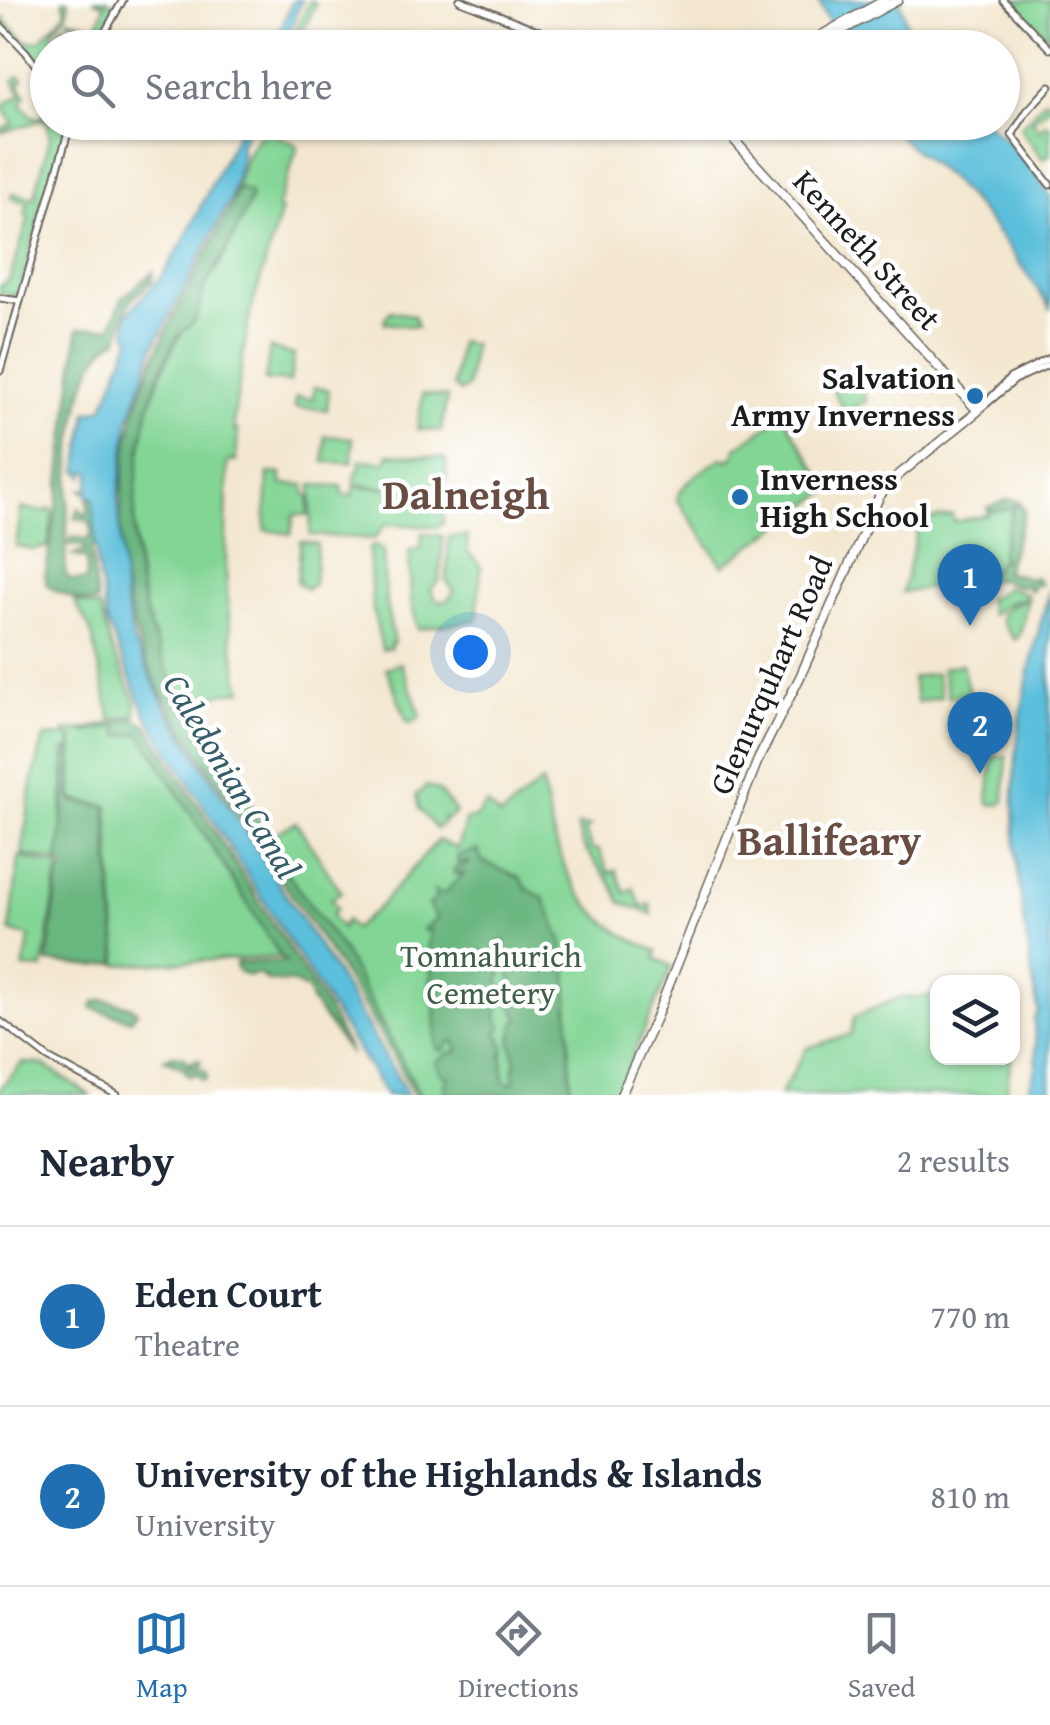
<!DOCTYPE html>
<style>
body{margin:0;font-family:"Gentium Book Plus",serif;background:#f2f2f3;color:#1f2937}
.controls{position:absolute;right:30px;bottom:30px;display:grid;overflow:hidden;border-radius:20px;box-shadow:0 2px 8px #0004}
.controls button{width:90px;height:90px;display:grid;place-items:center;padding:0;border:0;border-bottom:2px solid #e0e1e3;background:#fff;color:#1f2937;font:50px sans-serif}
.you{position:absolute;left:470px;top:652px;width:35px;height:35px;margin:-25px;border:8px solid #fff;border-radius:50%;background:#1a73e8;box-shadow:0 0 0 15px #1a73e833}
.badge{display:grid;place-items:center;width:65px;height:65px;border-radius:50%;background:#1f6fb2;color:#fff;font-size:32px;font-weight:700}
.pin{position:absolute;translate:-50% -82px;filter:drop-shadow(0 2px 5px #0008)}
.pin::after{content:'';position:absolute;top:52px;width:35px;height:30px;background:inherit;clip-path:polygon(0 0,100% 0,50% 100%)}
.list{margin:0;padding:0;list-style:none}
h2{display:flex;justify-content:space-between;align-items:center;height:130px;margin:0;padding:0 40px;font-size:42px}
h2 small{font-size:32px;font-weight:400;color:#747a83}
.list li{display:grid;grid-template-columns:65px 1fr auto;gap:30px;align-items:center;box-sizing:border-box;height:180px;padding:0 40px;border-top:2px solid #e0e1e3}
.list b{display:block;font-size:38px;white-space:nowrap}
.list p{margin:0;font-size:32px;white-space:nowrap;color:#747a83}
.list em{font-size:32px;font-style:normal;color:#747a83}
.icon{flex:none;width:55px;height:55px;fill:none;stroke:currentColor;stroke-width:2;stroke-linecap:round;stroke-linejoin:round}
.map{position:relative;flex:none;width:1050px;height:1095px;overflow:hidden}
.search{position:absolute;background:#fff;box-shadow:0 2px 8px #0004;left:30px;right:30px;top:30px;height:110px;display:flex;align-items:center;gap:25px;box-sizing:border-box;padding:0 35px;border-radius:55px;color:#747a83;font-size:38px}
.sheet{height:490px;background:#fff}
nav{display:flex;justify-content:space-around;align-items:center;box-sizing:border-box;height:140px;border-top:2px solid #e0e1e3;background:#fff;font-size:28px;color:#747a83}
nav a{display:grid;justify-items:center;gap:5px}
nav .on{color:#1f6fb2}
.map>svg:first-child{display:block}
</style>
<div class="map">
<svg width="1050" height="1095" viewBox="0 0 1050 1095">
<rect width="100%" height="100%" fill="#fff"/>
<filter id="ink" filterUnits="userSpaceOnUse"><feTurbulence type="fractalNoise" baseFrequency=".01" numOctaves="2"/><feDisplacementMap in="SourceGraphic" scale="20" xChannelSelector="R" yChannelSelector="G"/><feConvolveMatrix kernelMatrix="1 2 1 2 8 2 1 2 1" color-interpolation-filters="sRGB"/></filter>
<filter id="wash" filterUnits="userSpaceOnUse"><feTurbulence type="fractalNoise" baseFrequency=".0048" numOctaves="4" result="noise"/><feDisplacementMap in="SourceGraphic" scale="40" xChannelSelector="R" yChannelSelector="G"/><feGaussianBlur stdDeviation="2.25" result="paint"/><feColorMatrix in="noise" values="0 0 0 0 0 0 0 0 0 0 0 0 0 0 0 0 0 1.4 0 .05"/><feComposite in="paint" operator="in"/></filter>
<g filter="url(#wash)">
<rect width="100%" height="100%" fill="#f3e7cf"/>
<!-- green -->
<g fill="#83d596" stroke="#507859" stroke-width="2.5">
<polygon points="63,0 69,0 67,14 54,29 52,47 48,48 47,66 43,68 35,54 3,24 5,16 5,21 25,40 39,42 66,12"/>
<polygon points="93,0 107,0 112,4 120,0 93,47 58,47 59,30 64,24 68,26 64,28 63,38 75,39 77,23 68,21 69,18 93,26 98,24 105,5"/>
<polygon points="310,0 316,4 295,47 288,47"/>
<polygon points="1012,0 1050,0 1048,37"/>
<polygon points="19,76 23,79 19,84 26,95 21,105 32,116 42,118 47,105 48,122 68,123 50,187 43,199 20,291 15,296 0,294 0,286 10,279 29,217 25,215 28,203 11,198 13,193 34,198 50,138 46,119 0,133 0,129 13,124 2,105 22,94 13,81"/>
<polygon points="1045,99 1050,107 1032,120 1039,130 1045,123 1050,126 1050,155 1043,159 1020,128"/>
<path d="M269 130 298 146 277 208 281 210 249 318 234 417V430H238L236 461H228C225 538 222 615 242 690L185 701C133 643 124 492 145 419 154 391 165 359 181 334 185 327 192 326 195 318 198 308 199 298 204 288 210 277 219 267 224 256 233 238 239 217 251 201L239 188 232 203C239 182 246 137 269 130Z"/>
<polygon points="391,311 414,316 417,327 385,323 384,319"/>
<polygon points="459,342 473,344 467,387 460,392 453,386"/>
<polygon points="270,348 294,355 290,382 265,380"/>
<polygon points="855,379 867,400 846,413 833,392"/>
<polygon points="314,387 329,390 327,410 295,407 296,397 313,399"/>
<polygon points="423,394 447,397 441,431 417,429"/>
<path d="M777 405 829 490 723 566 677 499C684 479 705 470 722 458L728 460 735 454 736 448 771 424Z"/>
<polygon points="325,436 353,438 352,463 324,462"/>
<polygon points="388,454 444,458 447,463 443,523 439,527 386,524 374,539 310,535 312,485 342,486 343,495 353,495 354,487 386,488 355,484 355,473 359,471 360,460 387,462"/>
<polygon points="268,473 281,474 281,484 305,485 305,493 309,496 308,515 294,515 291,534 265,530"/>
<polygon points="1021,501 999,574 902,593 920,521 952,515 954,522 988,515 987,508"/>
<polygon points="21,508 47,512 48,508 53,510 48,547 33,550 16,546"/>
<polygon points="422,533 443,536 440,580 431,589 434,598 441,602 449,599 454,591 446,581 449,537 468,536 467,551 481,566 477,620 418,629 411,601 409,550 421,549"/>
<polygon points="301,541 317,544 314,584 306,589 297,582"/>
<polygon points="374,545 383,549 386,602 394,643 390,644 391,648 382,650 372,604 369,549"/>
<polygon points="1005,586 1027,594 1026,597 1009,603 991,615 987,599 1002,591"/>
<polygon points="1028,599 1020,635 1015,640 1002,623 1001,615 1009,606"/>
<polygon points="74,601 100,608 111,647 135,700 136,715 111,720 91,631"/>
<polygon points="401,663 421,716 412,723 407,721 386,668"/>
<polygon points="962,664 969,693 948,697 942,668"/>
<polygon points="936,673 941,697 917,702 912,678"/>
<polygon points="118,727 141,733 281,957 118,965 108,806 72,799 73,730"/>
<polygon points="65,731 69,731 71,750 65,751 60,861 22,855 32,783 44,737 64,736"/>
<polygon points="993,756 1007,757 1004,802 999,805 989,804 988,800"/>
<path d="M542 782C556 862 575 919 657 951L655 958 672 966 616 1095H420L342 949 288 874 270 836 296 822 341 892 331 899 337 908 332 916 341 928 346 920 354 929 376 910 438 840 457 849 466 819 475 818 487 804 500 817Z"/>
<polygon points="427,786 439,791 456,812 448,819 442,818 444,822 436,829 419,809 416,795"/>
<path d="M578 826H591L585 830 592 849 599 850 609 873 616 870 625 893 633 888 642 907 650 904 652 914 620 902C612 873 579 856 578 826Z"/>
<polygon points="19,857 59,865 43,969 23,968 30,937 10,931"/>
<polygon points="937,996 938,1058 1011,1058 1006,1095 780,1095 807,1048 851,1034 854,1017 898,998"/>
<polygon points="22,1063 42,1064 90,1095 0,1095 0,1089"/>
</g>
<!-- forest -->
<g fill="#6ab67f" stroke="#43694e" stroke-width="2.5" fill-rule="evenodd">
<path d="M239 188 250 193C252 209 215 269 205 287 200 297 200 314 193 323 190 327 185 328 182 332 140 385 127 517 139 582 146 623 162 660 180 697L185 701 200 697 217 740 288 874 342 949 420 1095H414C358 987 285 888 220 786 190 738 152 689 136 634 114 564 117 478 136 408 159 330 206 262 239 188Z"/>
<path d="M153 272 152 281 129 302 118 339C64 362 69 521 65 573L70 580 86 581 87 559 71 555 84 552 85 547 69 544 72 537 89 539 92 531 89 521 74 518 79 508 83 514 88 513V493C99 505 95 528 96 544L91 549 97 602C80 604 61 594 47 585L45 576 59 493 78 329 111 327 122 298Z"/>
<polygon points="1009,499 1015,500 1015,506 1023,506 1025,512 1005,573 1021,575 1027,579 1036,577 1041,584 1035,585 1031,591 1025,586 1017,586 1000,579 962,585 961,580 991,572 1000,560 1004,560 1000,555 1013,508 990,512 987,508"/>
<polygon points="135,718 147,725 328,1010 351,1055 311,1001 308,990 294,983 268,981 259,974 248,976 237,970 236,963 286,961 281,957 141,734 119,736 118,727 85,732 81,730"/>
<polygon points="65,750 71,750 71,801 106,806 117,963 94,966 47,962 59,876 64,866 58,863 65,798"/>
<path d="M478 850 482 861 520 878 527 889 544 898 562 940 567 966 571 1095H447L444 1084 449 1077 442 1075 436 1062 449 1053 458 1052 454 1041 447 1043 445 1050 439 1051 436 1046 435 1002 430 997 433 992 430 977 433 973 428 969 432 962 428 946 431 929 426 932 423 929 437 919 428 905 436 899 434 891 444 894 464 873 454 874V869L469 864 468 861 457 864 458 855ZM503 940 510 960 512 1006 520 1020 515 1023 511 1040 516 1063 513 1072 516 1079 511 1084 504 1081 502 1055 505 1049 498 1032 502 1027 497 1018 498 993 503 991 499 981 502 972 492 960 495 947Z"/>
<polygon points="105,1000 130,1006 137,1012 131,1020 92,1008 94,1002"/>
<polygon points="173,1055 185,1057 186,1062 200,1059 200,1066 188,1064 188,1067 206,1071 207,1079 202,1080 197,1074 189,1076 182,1067 164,1059"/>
</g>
<!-- water -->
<g fill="#5cbfdb" stroke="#3c6e7c" stroke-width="2.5">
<polygon points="293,0 302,0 284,44 281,47 273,47"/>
<polygon points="818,0 900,0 913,47 840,47"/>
<polygon points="242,123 251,123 240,147 242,155 231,198 154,346 129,420 118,500 125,601 134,642 166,708 338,976 408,1095 386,1095 145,713 107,623 97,563 93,498 80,489 88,490 91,472 84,471 84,477 78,471 87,412 103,408 131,338 126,332 128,313 162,276 181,246"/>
<path d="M888 123H986L1011 144 1035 171 1050 196V308C1021 265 993 222 956 185 934 163 906 148 888 123Z"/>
<path d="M1050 589V1095H1026L1037 1066 1034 1018 1038 1012C1027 942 1014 871 1014 800 1014 729 1030 657 1050 589Z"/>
</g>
</g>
<g filter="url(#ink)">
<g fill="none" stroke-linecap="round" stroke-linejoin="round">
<defs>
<g id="tertiary">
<polyline points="0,25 26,52 48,82"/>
<polyline points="96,48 123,0"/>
<polyline points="0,298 20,301"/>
<polyline points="0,371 71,122"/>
<polyline points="0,1021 48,1058 117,1095"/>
</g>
<g id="secondary">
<polyline points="1003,0 1050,49"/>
<polyline points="1050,86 1027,111 1012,135 1050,185"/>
<polyline points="980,409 1015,380 1050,364"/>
<polyline points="978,411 1010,378 1050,358"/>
</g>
<polyline id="primary" points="460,0 581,48"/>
<g id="trunk">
<polyline points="798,48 885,0"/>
<polyline points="810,48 898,0"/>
<polyline points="621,1095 657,1015 758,760 800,677 879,497 890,482 978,411 718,122"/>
</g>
</defs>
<!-- tertiary casing -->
<use href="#tertiary" stroke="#67635b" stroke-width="9"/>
<!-- secondary casing -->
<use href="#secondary" stroke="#67635b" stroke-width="9"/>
<!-- primary casing -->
<use href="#primary" stroke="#67635b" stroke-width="10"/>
<!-- trunk casing -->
<use href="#trunk" stroke="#67635b" stroke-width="11"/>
<!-- tertiary -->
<use href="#tertiary" stroke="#fff" stroke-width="5"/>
<!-- secondary -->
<use href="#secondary" stroke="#fff" stroke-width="5"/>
<!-- primary -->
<use href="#primary" stroke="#fff" stroke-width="6"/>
<!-- trunk -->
<use href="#trunk" stroke="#fff" stroke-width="8"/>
</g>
</g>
<!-- markers -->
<g fill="#1f6fb2" stroke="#fff" stroke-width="4">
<circle cx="975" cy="396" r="10"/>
<circle cx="740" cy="497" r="10"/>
</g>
<g text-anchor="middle" stroke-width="9" stroke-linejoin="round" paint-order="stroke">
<!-- street labels -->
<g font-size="32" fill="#1c1c1c" stroke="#fff">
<text transform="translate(867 250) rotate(48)" y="11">Kenneth Street</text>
<text transform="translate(771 675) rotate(-66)" y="11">Glenurquhart Road</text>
</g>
<!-- poi labels -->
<g font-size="32" font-weight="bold" fill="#1c1c1c" stroke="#fff" text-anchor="end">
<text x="955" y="389">Salvation<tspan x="955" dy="37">Army Inverness</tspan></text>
<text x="760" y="490" text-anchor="start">Inverness<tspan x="760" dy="37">High School</tspan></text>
</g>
<!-- park labels -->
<g font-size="32" fill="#405d47" stroke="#fff">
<text x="491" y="967">Tomnahurich<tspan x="491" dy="37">Cemetery</tspan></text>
</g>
<!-- water labels -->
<g font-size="35" font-style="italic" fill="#365d68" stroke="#fff">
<text transform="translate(232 776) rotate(59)" y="12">Caledonian Canal</text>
</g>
<!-- district labels -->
<g font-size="42" font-weight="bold" fill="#694c42" stroke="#fff">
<text x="466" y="509">Dalneigh</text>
<text x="829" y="855">Ballifeary</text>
</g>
</g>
</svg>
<div class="controls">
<button><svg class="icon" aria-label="layers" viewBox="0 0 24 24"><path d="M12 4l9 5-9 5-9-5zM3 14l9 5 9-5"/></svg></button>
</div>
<div class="you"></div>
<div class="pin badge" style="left:970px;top:626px">1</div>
<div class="pin badge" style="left:980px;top:774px">2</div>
<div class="search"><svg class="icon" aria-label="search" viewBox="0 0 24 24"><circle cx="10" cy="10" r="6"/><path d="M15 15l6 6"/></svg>Search here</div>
</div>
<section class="sheet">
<h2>Nearby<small>2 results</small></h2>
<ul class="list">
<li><span class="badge">1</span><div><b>Eden Court</b><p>Theatre</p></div><em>770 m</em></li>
<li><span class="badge">2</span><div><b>University of the Highlands &amp; Islands</b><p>University</p></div><em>810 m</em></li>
</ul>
</section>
<nav>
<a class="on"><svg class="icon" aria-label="map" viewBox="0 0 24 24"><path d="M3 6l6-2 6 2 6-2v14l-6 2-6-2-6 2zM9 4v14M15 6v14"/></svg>Map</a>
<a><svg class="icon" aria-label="directions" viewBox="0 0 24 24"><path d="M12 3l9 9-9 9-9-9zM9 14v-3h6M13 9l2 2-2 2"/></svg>Directions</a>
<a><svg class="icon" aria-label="saved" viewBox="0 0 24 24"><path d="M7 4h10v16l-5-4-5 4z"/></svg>Saved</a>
</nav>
